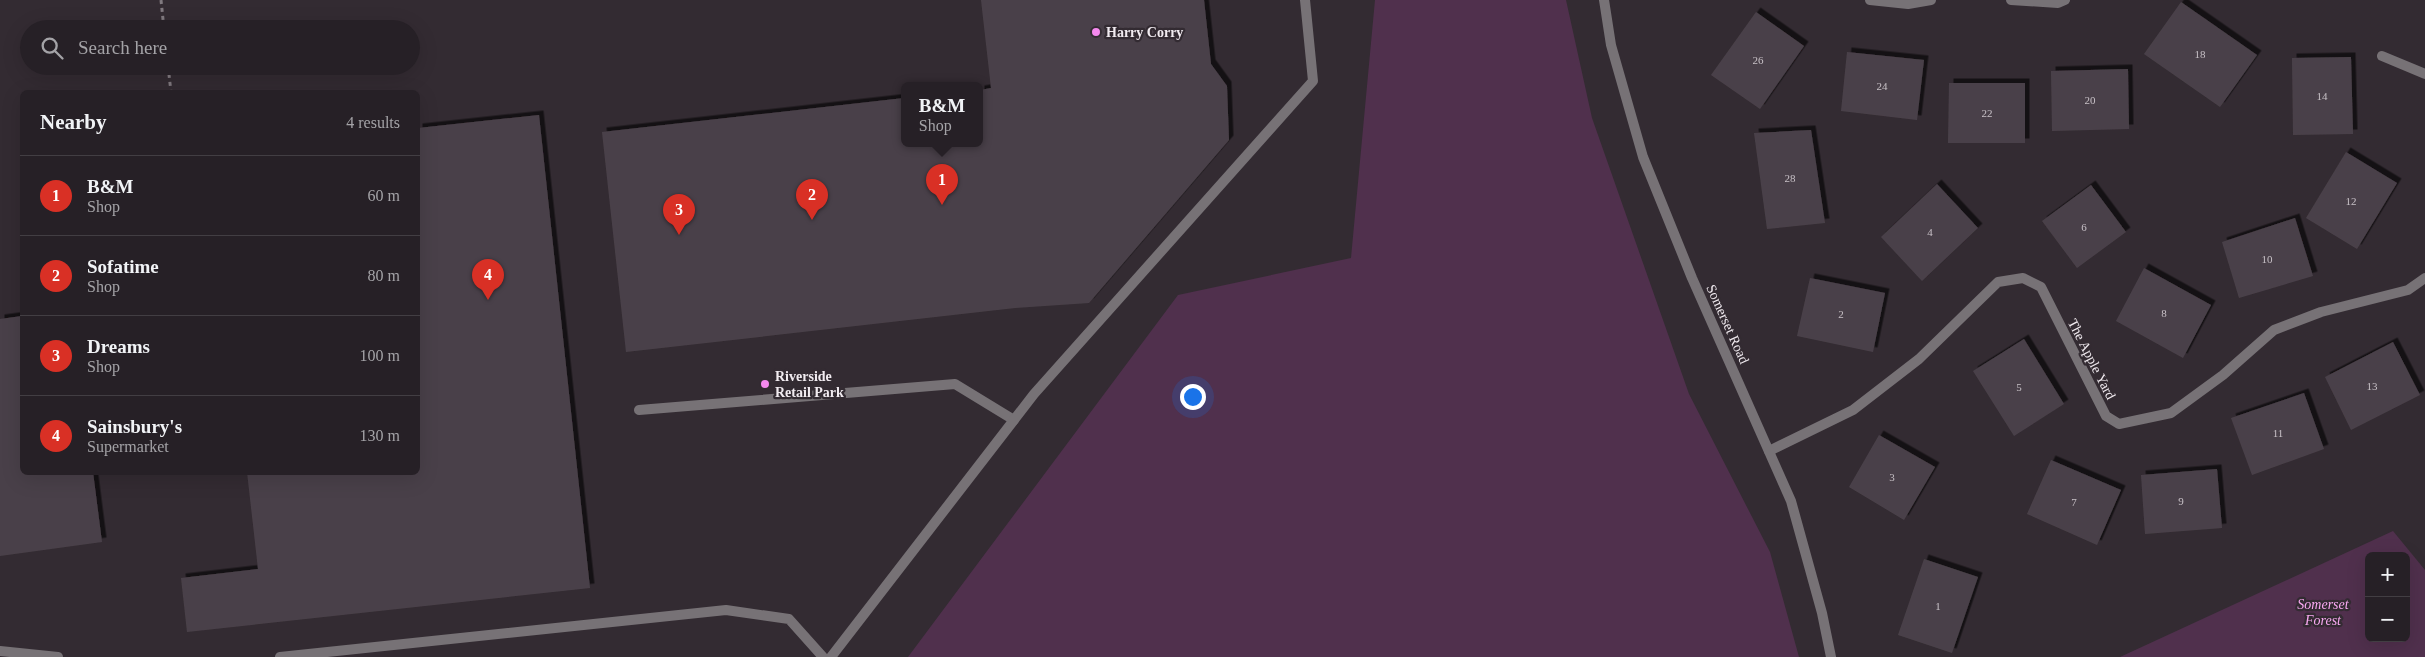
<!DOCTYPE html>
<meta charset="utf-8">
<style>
body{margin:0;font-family:"Times New Roman",serif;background:#2e282e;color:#f1f3f6}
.controls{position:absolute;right:15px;bottom:15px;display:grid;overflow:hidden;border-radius:8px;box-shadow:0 5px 20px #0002}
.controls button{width:45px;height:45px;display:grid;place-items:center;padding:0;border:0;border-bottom:1px solid #423e43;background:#262026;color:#f1f3f6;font:25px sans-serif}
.you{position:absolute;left:1192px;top:396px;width:18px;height:18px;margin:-12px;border:4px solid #fff;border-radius:50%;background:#1a73e8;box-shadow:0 0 0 8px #1a73e833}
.badge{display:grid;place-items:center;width:32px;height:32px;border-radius:50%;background:#d93025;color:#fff;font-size:16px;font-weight:700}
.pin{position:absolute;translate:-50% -41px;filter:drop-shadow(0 1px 2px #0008)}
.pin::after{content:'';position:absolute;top:26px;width:18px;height:15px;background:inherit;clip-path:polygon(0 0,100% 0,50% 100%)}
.popup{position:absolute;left:901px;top:82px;width:82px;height:65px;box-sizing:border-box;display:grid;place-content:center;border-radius:8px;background:#262026;filter:drop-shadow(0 1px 4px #0005);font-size:16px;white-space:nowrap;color:#a4a3a7}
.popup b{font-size:19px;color:#f1f3f6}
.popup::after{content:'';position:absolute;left:50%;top:100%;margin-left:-10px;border:10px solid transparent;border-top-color:#262026}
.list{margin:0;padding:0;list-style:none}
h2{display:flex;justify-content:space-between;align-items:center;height:65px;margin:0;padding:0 20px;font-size:21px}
h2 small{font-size:16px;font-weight:400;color:#a4a3a7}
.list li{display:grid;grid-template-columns:32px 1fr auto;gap:15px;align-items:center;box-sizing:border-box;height:80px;padding:0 20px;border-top:1px solid #423e43}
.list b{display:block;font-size:19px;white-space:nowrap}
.list p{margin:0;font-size:16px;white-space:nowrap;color:#a4a3a7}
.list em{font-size:16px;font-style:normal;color:#a4a3a7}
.icon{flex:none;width:28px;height:28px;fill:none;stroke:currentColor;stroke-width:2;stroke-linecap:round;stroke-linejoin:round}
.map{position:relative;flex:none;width:2425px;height:657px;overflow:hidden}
.search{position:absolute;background:#262026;box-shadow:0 5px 20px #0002;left:20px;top:20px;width:400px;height:55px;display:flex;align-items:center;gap:12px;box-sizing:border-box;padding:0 18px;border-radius:28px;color:#a4a3a7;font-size:19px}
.panel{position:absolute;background:#262026;box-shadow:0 5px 20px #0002;left:20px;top:90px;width:400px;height:385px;border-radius:8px}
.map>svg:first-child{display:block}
</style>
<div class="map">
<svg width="2425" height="657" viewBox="0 0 2425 657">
<defs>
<filter id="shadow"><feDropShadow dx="4.5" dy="-4.5" stdDeviation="0" flood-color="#0009"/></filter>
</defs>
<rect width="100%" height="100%" fill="#332b32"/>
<!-- green -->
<g fill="#50304d" fill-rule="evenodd">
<polygon points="1375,0 1566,0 1592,118 1689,394 1770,552 1799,657 908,657 1178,295 1351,258"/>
<path d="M2393 531 2425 570V657H2120ZM2369 556H2406V638H2369Z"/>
</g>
<!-- building -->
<g fill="#4a4149" filter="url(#shadow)">
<polygon points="981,0 1204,0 1211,64 1227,86 1229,140 1089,303 1015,308 626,352 602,132 904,98 904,144 980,144 980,90 991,88"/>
<polygon points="2181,2 2257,55 2220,107 2144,54"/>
<polygon points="1756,12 1804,46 1760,109 1711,75"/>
<polygon points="1847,52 1924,60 1917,120 1841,111"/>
<polygon points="2351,57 2353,134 2293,135 2292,58"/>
<polygon points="2128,69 2129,129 2052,131 2051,71"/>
<polygon points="1949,83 2025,83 2025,143 1948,143"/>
<polygon points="539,115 590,588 187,632 181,578 258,569 247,472 418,472 418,128"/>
<polygon points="1811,130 1825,223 1767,229 1754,133"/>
<polygon points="2346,152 2397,183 2357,249 2306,218"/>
<polygon points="1937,184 1978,228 1922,281 1881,237"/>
<polygon points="2091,185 2126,232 2077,268 2042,221"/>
<polygon points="2295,218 2313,276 2239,298 2222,242"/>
<polygon points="2144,268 2211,305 2183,358 2116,321"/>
<polygon points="1810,278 1885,293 1873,352 1797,336"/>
<polygon points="22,316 22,472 93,472 102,542 0,556 0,319"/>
<polygon points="2024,339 2064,404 2014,436 1973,371"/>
<polygon points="2393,342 2420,395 2351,430 2325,377"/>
<polygon points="2304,393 2324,449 2252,475 2231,418"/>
<polygon points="1879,435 1935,467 1904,520 1849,487"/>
<polygon points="2051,460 2121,490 2097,545 2027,514"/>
<polygon points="2217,469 2222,528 2145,534 2141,475"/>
<polygon points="1924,559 1978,577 1952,653 1898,635"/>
</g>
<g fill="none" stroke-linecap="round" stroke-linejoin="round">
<!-- path -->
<g stroke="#80797f" stroke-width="3" stroke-dasharray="4 4" stroke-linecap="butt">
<polyline points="161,0 164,29"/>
<polyline points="168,66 171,92"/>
</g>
<!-- service -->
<g stroke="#777276" stroke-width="10">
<polyline points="639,410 955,384 1014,420"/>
<polyline points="0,651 58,657"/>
<polyline points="280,657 726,610 789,619 823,657"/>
<polyline points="831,657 1034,394 1313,81 1305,0"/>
</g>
<!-- minor -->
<g stroke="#777276" stroke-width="10">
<polyline points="1870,0 1908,4 1931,0"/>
<polyline points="2011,0 2058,3 2065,0"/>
<polyline points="2382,56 2425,74"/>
<polyline points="1769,451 1853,410 1919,359 1998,282 2023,278 2041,287 2106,416 2119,424 2171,413 2223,375 2274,330 2321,312 2408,290 2425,278"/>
</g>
<!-- tertiary -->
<polyline stroke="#777276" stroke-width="10" points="1604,0 1611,45 1643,157 1692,278 1791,501 1822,613 1831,657"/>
</g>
<!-- markers -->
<g fill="#f589ee" stroke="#332b32" stroke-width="2">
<circle cx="1096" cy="32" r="5"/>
<circle cx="765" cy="384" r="5"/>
</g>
<g text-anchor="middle" stroke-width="4.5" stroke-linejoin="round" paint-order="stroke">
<!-- number labels -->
<g font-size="11" fill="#c7c0c6">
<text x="2200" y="58">18</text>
<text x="1758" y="64">26</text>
<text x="1882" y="90">24</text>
<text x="2322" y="100">14</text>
<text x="2090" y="104">20</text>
<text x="1987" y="117">22</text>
<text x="1790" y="182">28</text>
<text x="2351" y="205">12</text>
<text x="2084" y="231">6</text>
<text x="1930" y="236">4</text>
<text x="2267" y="263">10</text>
<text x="2164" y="317">8</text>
<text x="1841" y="318">2</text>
<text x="2372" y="390">13</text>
<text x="2019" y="391">5</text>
<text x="2278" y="437">11</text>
<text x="1892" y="481">3</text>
<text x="2181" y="505">9</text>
<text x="2074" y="506">7</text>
<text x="1938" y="610">1</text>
</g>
<!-- poi labels -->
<g font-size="14" font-weight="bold" fill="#f1ebf0" stroke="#332b32" text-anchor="start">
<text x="1106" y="37">Harry Corry</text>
<text x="775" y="381">Riverside<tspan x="775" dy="16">Retail Park</tspan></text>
</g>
<!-- street labels -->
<g font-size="14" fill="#f1ebf0" stroke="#332b32">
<text transform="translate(1728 324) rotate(66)" y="5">Somerset Road</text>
<text transform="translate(2092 359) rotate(63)" y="5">The Apple Yard</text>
</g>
<!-- park labels -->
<g font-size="14" font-style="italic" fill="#f8a8f1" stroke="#332b32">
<text x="2323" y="609">Somerset<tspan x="2323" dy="16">Forest</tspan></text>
</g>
</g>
</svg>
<div class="controls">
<button>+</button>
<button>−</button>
</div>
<div class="you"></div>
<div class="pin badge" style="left:942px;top:205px">1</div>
<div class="popup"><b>B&amp;M</b>Shop</div>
<div class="pin badge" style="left:812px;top:220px">2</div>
<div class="pin badge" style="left:679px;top:235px">3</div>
<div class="pin badge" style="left:488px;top:300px">4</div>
<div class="search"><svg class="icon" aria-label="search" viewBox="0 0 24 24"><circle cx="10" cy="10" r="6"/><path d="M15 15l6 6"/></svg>Search here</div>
<section class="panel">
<h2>Nearby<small>4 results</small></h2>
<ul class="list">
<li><span class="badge">1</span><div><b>B&amp;M</b><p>Shop</p></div><em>60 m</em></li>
<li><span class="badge">2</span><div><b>Sofatime</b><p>Shop</p></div><em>80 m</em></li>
<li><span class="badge">3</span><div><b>Dreams</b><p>Shop</p></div><em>100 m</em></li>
<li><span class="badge">4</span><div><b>Sainsbury's</b><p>Supermarket</p></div><em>130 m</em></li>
</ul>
</section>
</div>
